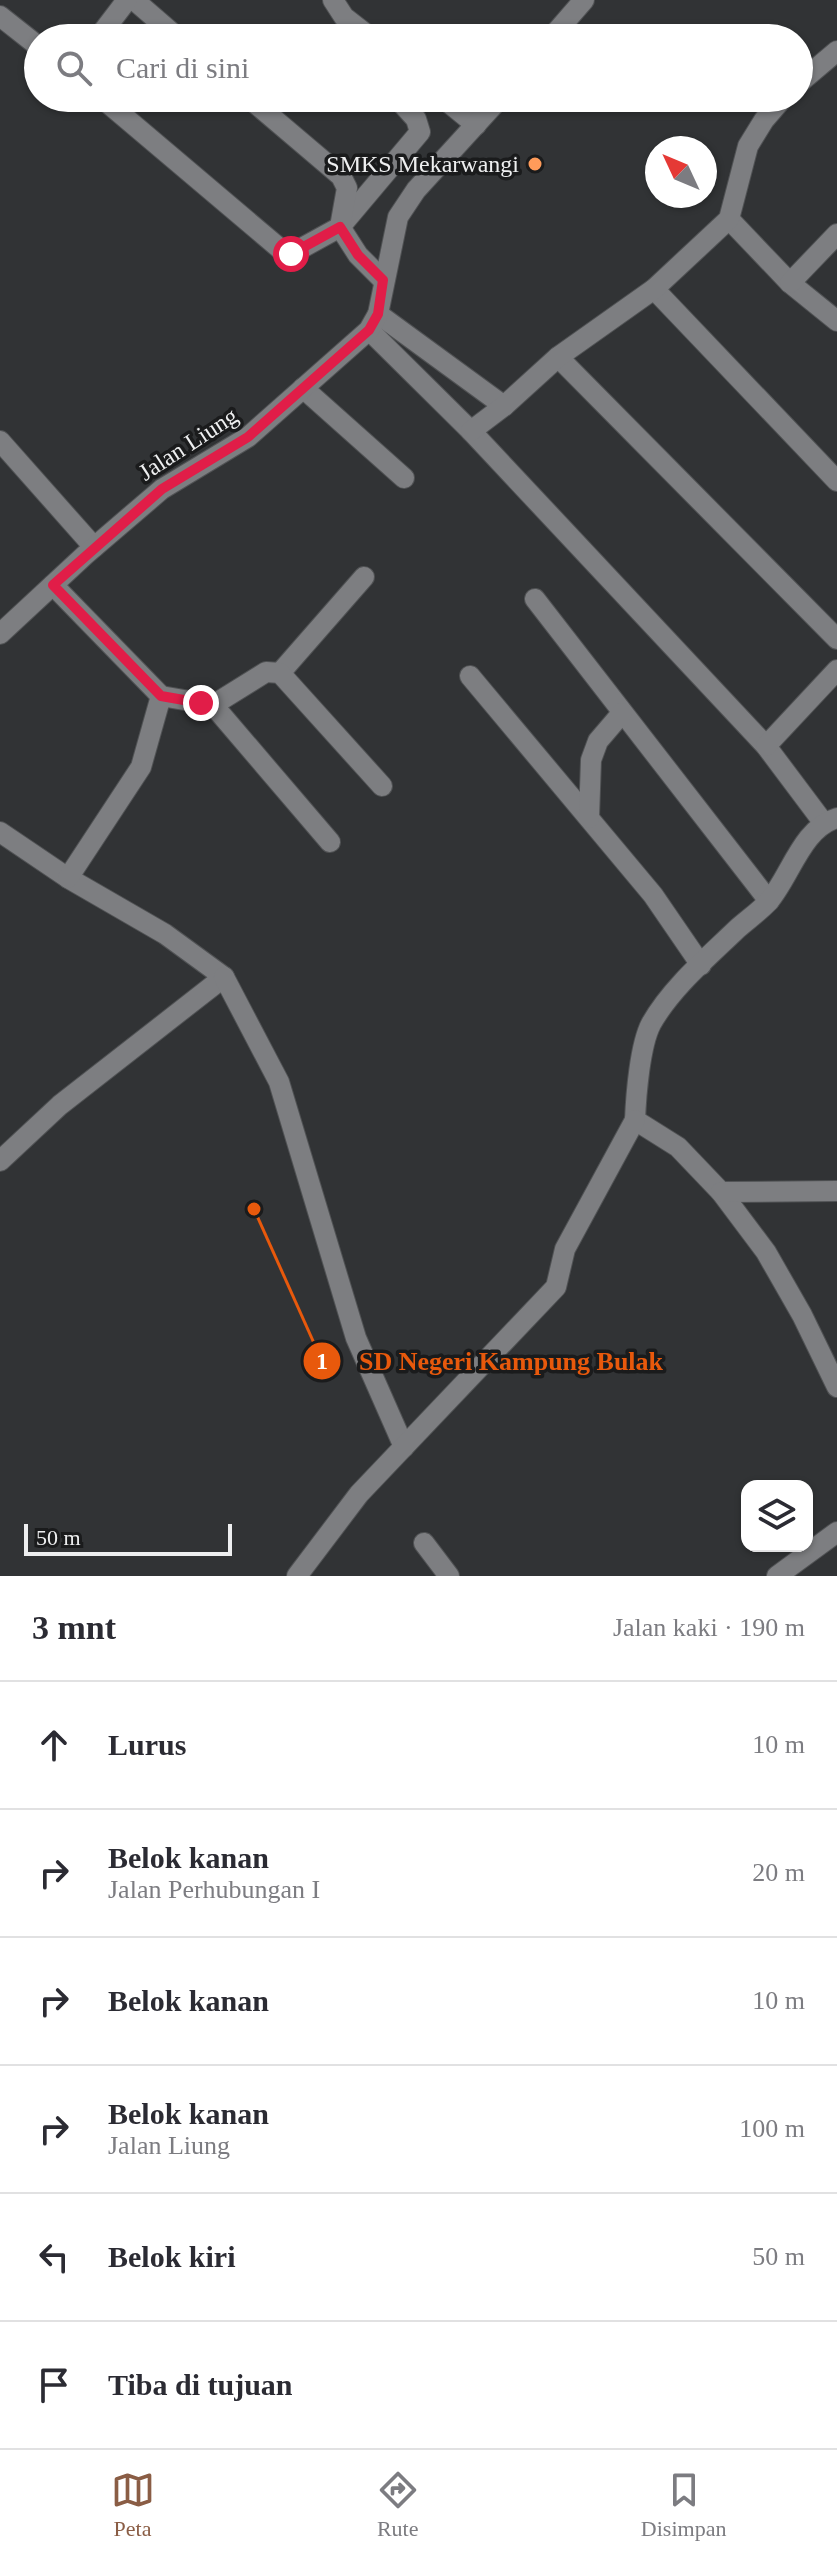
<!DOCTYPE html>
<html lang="id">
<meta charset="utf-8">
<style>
body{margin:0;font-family:Georgia,serif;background:#f7f7f7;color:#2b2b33}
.controls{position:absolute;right:24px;bottom:24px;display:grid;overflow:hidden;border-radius:16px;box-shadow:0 2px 6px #0004}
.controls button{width:72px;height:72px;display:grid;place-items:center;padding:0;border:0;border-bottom:2px solid #e1e1e2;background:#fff;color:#2b2b33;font:40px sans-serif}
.compass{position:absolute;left:645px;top:136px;width:72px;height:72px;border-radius:50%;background:#fff;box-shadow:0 2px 6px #0004;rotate:314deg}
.scale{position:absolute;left:24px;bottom:20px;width:208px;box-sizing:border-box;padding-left:8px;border:4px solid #eeeff0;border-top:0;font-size:22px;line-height:28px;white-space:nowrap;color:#eeeff0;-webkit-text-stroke:6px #1a1b1c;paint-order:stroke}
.stop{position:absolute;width:24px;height:24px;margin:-18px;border:6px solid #e11d48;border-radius:50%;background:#fff}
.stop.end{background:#e11d48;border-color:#fff;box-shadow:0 2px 8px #0008}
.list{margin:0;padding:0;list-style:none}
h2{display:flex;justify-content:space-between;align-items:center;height:104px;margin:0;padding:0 32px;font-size:34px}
h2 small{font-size:26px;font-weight:400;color:#7c7c81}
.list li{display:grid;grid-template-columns:52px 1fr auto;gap:24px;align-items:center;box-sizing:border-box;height:128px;padding:0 32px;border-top:2px solid #e1e1e2}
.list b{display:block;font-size:30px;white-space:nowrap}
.list p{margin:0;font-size:26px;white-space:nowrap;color:#7c7c81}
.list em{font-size:26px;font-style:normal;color:#7c7c81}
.icon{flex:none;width:44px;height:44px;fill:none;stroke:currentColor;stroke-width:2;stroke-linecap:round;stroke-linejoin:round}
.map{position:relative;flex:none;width:837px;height:1576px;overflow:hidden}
.search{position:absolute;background:#fff;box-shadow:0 2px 6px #0004;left:24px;right:24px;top:24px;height:88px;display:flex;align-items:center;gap:20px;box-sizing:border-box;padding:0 28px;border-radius:44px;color:#7c7c81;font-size:30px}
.sheet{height:872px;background:#fff}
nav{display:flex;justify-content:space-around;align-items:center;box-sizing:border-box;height:112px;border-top:2px solid #e1e1e2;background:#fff;font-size:22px;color:#7c7c81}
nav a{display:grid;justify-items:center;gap:4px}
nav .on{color:#8a5d45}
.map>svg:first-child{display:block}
</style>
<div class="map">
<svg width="837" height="1576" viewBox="0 0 837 1576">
<rect width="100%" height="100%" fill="#313335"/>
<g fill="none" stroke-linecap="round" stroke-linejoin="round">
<defs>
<g id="minor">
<polyline points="134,0 178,38"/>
<polyline points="333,0 344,17 371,38"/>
<polyline points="0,16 38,46"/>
<polyline points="98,38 127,0"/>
<polyline points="551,38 584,0"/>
<polyline points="799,83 837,51"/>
<polyline points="102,98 285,253 291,254 340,227 420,132 416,119 397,98"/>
<polyline points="249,98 341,176 347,188 340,227 358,255 383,280"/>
<polyline points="443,98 476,125"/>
<polyline points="729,219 790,283 837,321"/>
<polyline points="790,283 837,234"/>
<polyline points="654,289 837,481"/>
<polyline points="378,314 504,406"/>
<polyline points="369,330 471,431 766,746 823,822"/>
<polyline points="558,357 837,639"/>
<polyline points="303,388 404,478"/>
<polyline points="471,431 504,406 558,357 654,289 729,219 748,146 764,120 783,98"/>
<polyline points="0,441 94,547"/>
<polyline points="53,585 161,696"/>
<polyline points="535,599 769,901"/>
<polyline points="0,634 85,555 162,489 248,437 369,330 378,314 398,217 416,190 500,98"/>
<polyline points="280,673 364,577"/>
<polyline points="470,676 653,895 701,965"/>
<polyline points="213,705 266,672 280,673 382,786"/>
<polyline points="766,746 837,670"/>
<polyline points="589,818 591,760 598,741 622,713"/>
<path d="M837 818C802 828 791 875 769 901 760 911 747 920 737 929 708 957 671 988 651 1024 640 1045 636 1095 635 1120L678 1147 721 1192 766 1252 802 1315 837 1387"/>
<polyline points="0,832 68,878 165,934 224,977 60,1105 0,1161"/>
<polyline points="68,878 141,767 161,696 213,705 330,842"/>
<polyline points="224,977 279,1082 356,1338 404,1447"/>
<polyline points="721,1192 837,1191"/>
<polyline points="424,1543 449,1576"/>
<polyline points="297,1576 359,1494 556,1287 565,1249 635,1120"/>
<polyline points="777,1576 837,1532"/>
</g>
</defs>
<!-- minor casing -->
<use href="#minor" stroke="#505254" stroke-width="22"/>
<!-- minor -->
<use href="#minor" stroke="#7d7e81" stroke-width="20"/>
</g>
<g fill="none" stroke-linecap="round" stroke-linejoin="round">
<!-- route -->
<polyline stroke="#e11d48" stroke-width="10" points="201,703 161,696 53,585 162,489 248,437 369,330 378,314 383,280 358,255 340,227 291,254"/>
</g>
<!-- markers -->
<circle fill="#ff9b5a" stroke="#1a1b1c" stroke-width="3" cx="535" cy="164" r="8"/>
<g text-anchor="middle" stroke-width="7" stroke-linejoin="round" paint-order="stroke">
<!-- poi labels -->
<g font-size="24" fill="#eeeff0" stroke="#1a1b1c" text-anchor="end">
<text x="519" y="172">SMKS Mekarwangi</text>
</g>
<!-- street labels -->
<g font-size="24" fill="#eeeff0" stroke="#1a1b1c">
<text transform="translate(188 444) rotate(-33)" y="8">Jalan Liung</text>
</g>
</g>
<!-- callouts -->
<path fill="none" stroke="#e8590c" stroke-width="3" d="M254 1209L322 1361"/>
<g fill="#e8590c" stroke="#1a1b1c" stroke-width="3">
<circle cx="254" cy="1209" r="8"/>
<circle cx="322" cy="1361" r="20"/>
</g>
<g font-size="24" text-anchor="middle" font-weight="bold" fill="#fff">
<text x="322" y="1369">1</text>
</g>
<g font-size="26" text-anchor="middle" font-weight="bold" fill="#e8590c" stroke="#1a1b1c" stroke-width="7" stroke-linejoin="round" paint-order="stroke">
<text x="511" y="1370">SD Negeri Kampung Bulak</text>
</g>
</svg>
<div class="controls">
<button><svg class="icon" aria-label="layers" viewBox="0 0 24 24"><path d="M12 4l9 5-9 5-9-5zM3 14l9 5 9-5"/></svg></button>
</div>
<svg class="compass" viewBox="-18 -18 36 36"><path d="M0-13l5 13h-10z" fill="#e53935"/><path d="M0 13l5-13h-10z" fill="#7c7c81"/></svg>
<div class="scale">50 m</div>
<div class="stop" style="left:291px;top:254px"></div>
<div class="stop end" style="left:201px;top:703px"></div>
<div class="search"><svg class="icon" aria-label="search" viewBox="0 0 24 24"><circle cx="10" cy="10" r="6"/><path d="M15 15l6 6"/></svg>Cari di sini</div>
</div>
<section class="sheet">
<h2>3 mnt<small>Jalan kaki · 190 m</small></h2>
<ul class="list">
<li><svg class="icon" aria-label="ahead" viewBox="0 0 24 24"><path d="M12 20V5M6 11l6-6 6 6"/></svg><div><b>Lurus</b></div><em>10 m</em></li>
<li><svg class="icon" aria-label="right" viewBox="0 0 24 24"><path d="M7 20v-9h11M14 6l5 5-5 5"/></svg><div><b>Belok kanan</b><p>Jalan Perhubungan I</p></div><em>20 m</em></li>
<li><svg class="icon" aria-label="right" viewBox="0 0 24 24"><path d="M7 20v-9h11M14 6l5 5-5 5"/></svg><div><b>Belok kanan</b></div><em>10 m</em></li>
<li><svg class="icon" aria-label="right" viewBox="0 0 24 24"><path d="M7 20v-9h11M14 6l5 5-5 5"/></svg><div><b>Belok kanan</b><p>Jalan Liung</p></div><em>100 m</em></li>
<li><svg class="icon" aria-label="left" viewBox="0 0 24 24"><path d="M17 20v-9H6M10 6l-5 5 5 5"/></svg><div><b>Belok kiri</b></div><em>50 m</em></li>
<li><svg class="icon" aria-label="arrive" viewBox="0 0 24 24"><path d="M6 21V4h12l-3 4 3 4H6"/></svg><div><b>Tiba di tujuan</b></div></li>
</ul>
</section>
<nav>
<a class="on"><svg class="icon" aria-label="map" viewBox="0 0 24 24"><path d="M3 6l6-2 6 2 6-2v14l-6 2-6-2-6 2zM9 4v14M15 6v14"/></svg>Peta</a>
<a><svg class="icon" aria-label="directions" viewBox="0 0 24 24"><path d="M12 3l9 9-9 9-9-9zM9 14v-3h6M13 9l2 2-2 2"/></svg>Rute</a>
<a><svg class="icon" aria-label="saved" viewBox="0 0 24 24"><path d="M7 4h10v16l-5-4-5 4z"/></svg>Disimpan</a>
</nav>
